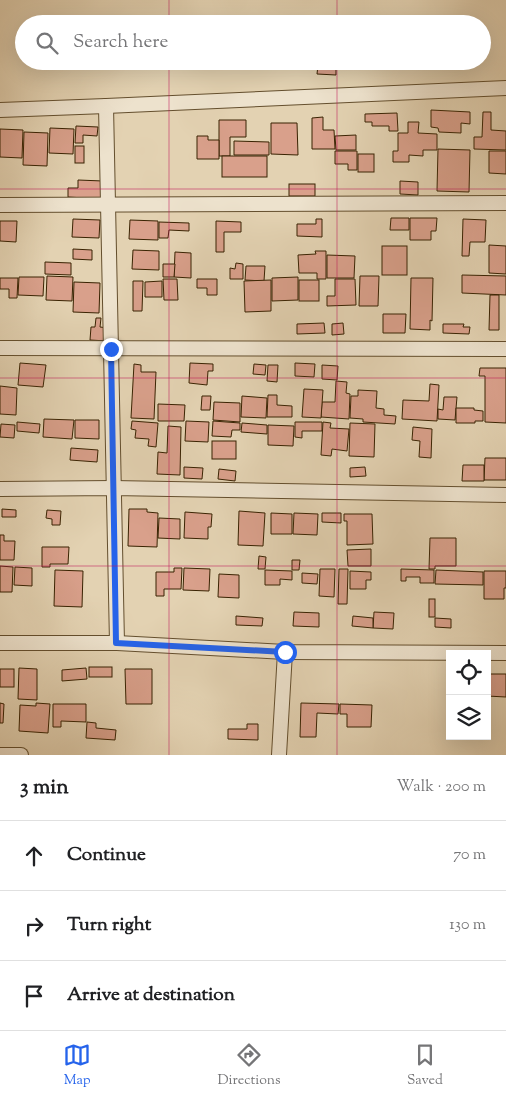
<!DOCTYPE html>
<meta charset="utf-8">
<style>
body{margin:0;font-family:"Sorts Mill Goudy",serif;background:#f2f2f2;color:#202124}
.controls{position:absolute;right:15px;bottom:15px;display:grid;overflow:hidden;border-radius:0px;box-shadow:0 5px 20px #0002}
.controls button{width:45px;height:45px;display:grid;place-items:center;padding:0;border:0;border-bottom:1px solid #e0e0e0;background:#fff;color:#202124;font:25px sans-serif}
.stop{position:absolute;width:15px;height:15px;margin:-11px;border:4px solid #2563eb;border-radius:50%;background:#fff}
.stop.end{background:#2563eb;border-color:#fff;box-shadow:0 1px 5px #0008}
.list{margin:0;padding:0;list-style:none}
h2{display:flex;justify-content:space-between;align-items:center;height:65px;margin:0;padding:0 20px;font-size:21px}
h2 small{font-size:16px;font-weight:400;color:#757577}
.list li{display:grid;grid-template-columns:32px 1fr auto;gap:15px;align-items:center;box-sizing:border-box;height:70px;padding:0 20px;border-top:1px solid #e0e0e0}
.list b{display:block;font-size:19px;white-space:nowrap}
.list em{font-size:16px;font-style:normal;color:#757577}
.icon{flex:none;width:28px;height:28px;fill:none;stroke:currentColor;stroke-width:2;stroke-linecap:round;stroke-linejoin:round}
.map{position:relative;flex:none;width:506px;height:755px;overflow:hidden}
.search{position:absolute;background:#fff;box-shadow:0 5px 20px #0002;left:15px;right:15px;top:15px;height:55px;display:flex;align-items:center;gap:12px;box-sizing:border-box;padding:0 18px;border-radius:28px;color:#757577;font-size:19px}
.sheet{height:275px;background:#fff}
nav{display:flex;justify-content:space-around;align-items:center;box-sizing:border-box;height:70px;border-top:1px solid #e0e0e0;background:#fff;font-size:14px;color:#757577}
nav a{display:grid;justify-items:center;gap:2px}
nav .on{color:#2563eb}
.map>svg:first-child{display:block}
</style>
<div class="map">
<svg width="506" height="755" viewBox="0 0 506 755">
<rect width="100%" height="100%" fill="#e3d2b2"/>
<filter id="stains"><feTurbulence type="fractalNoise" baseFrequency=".004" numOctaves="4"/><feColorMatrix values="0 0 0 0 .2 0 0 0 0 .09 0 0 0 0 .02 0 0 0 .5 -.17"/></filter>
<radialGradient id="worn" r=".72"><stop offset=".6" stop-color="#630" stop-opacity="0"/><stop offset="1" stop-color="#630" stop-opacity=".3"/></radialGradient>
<!-- building -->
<g fill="#d9a08b" stroke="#392302">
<polygon points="318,65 336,65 336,75 317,74"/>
<polygon points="431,110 470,112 470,124 461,123 461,133 439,132 438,128 431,127"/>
<polygon points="483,112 491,112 491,130 506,131 506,150 474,149 474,137 482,137"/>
<polygon points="397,113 398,131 389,131 389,126 372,126 372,122 365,122 365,114"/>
<polygon points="323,117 323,130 334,130 335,149 312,149 312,118"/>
<polygon points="219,120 246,120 246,137 230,137 230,156 219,156"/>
<polygon points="408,122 419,122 418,133 437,134 437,150 423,150 423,156 409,155 409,162 393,162 393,151 398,151 398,133 408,133"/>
<polygon points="271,123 297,123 298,155 271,154"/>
<polygon points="76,126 98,127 97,136 83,135 83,143 75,143"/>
<polygon points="50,128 74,129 73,154 49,153"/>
<polygon points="0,129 23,130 22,158 0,157"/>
<polygon points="24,132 48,133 47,166 23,165"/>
<polygon points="356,135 356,150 336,150 335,136"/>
<polygon points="197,136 208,136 208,140 219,140 219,159 197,159"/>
<polygon points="234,141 269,142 269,155 234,155"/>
<rect x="75" y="146" width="9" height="17"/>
<polygon points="438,149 470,150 469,192 437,191"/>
<polygon points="335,151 357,151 357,170 348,170 348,164 335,164"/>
<polygon points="489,151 506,151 506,174 489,173"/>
<rect x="358" y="154" width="16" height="18"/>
<rect x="222" y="156" width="45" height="21"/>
<polygon points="78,180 103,181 102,199 68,197 68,188 78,188"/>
<polygon points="400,181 418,182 418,195 400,194"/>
<rect x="289" y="184" width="26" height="12"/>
<polygon points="391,218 409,218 409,230 390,230"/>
<polygon points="410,218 437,218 436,231 431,231 431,240 410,240"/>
<polygon points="73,219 100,220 99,238 72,237"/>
<polygon points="316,219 322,219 322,237 297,236 297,224 316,224"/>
<polygon points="463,219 486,220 485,242 470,242 469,256 462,256"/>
<polygon points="130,220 158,221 158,240 129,239"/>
<polygon points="0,221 17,221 16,242 0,241"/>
<polygon points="216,221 241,222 241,232 224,232 224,252 216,252"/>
<polygon points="159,222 189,223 189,231 169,230 168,238 159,238"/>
<polygon points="489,245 506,246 506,274 489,273"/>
<rect x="382" y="246" width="25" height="29"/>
<polygon points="73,249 92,250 92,260 73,259"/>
<polygon points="133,250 159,251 159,270 132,269"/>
<polygon points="315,251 326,251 326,279 317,279 317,273 299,273 298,255 316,254"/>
<polygon points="175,252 191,253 191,278 174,277"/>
<polygon points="327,255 355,256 354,278 327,278"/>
<polygon points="45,262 71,263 71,275 45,274"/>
<polygon points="236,263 243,264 243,279 230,279 230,268 235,269"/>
<polygon points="163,264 175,264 174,277 163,277"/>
<polygon points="246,266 265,266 264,281 245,280"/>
<polygon points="462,275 506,276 506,295 462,293"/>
<polygon points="47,276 73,277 72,301 46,300"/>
<polygon points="360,276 379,276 378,306 359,306"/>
<polygon points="19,277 44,277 43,296 18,295"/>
<polygon points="298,277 298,300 272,301 272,278"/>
<polygon points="0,278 18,278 17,298 9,298 9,289 0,289"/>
<polygon points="411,278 433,278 432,321 430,320 430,330 410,329"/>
<polygon points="163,279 177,279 178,300 164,300"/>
<polygon points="197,279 217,279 217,295 207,295 207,288 197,288"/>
<polygon points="335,279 355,279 356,305 327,306 327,296 335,296"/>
<polygon points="271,280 271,311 245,312 244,281"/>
<rect x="299" y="280" width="20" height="21"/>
<polygon points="133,281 143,281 142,311 133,311"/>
<polygon points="162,281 162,297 145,297 145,282"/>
<polygon points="74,282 100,283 99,313 73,312"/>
<polygon points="490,295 499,295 499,330 489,330"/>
<polygon points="383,314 406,314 405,333 383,333"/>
<polygon points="96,318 101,318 100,327 108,328 107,341 90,340 91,327 95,327"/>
<polygon points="324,323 325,333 297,334 297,324"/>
<polygon points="343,323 344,334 332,335 332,324"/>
<polygon points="443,324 464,324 463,327 470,327 469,334 443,333"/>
<polygon points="20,363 46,365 43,387 18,385"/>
<polygon points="190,363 213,364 213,371 208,371 207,385 189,383"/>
<polygon points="295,363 315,364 314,377 295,376"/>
<polygon points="134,364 141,365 141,372 156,372 154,419 131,418"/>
<polygon points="254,364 266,365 265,375 253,374"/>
<polygon points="268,365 278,365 277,382 267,381"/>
<polygon points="322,365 338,366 337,380 322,379"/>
<polygon points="480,368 506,368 506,423 485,422 485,376 479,376"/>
<polygon points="336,381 347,382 346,393 350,394 349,419 321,417 322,402 335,402"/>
<polygon points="430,384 439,385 437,421 402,419 403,400 429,401"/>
<polygon points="0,386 17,388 16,415 0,414"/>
<polygon points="304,389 323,390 321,418 302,417"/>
<polygon points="358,390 377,391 376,408 384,409 384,415 396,416 395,424 363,422 363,419 350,418 351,396 358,396"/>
<polygon points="268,395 277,395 277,405 292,406 292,417 267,417"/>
<polygon points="202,396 211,396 210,410 201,410"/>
<polygon points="242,396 267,398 266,418 241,417"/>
<polygon points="444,397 457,397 455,420 438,419 438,409 443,410"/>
<polygon points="214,402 240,403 240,422 213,420"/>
<polygon points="158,404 185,405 184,421 158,421"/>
<polygon points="456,408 474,408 474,410 483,411 483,421 475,421 475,423 456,423"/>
<polygon points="44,419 74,420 72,439 43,437"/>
<polygon points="75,420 99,420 99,439 75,438"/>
<polygon points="132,421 158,423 156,447 148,446 149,439 135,438 136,430 131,429"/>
<polygon points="186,421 209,422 208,442 185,441"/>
<polygon points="213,421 240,423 240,430 232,430 231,437 212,436"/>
<polygon points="17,422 40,424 39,433 17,431"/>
<polygon points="295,422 322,422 322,431 302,431 302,438 295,437"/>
<polygon points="323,422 331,423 330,428 349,429 347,451 332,449 331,456 321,455"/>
<polygon points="242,423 267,425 267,434 241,432"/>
<polygon points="350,423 375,424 374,457 349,456"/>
<polygon points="1,424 15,425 14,438 0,437"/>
<polygon points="268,425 294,426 293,446 268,445"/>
<polygon points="168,426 181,427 180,475 157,474 158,452 167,453"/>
<polygon points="413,427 432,429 431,458 419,457 420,441 412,440"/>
<rect x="212" y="441" width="24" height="18"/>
<polygon points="71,448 98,450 97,462 70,460"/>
<polygon points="485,458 506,458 506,480 484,480"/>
<polygon points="463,465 484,465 484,481 462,481"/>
<polygon points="184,467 203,468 202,479 184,478"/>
<polygon points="365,467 366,476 350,477 350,468"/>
<polygon points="219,469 236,471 235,481 218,479"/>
<polygon points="2,509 16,510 16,517 2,517"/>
<polygon points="129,509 147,509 147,512 158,513 157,547 128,546"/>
<polygon points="47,510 61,511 60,525 52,525 52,519 46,518"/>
<polygon points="239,511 265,513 263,546 238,545"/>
<polygon points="185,512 212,514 211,527 208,527 208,539 184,538"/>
<polygon points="271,513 292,514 292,534 271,534"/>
<polygon points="294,513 318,514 317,535 293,534"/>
<polygon points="322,513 341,513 341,523 322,522"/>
<polygon points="344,514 372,514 373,544 347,545 347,521 344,521"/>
<polygon points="159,518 180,519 180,539 158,538"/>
<polygon points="0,535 4,535 4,541 15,541 14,560 0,560"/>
<polygon points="430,538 456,538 456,566 435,566 435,569 429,569"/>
<polygon points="42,547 69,547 68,564 50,564 50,567 42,567"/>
<polygon points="371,549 371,566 348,566 347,550"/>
<polygon points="259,556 266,557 265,569 258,569"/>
<polygon points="292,560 300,560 299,570 292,570"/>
<polygon points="0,566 13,567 12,592 0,592"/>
<polygon points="15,567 32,568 32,586 14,585"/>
<polygon points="174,568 182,568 181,589 164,589 164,596 156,596 156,572 174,572"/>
<polygon points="184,568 210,569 209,591 183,590"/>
<polygon points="320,569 335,569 334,597 319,596"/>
<polygon points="339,569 348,569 347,604 338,604"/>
<polygon points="401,569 434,570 434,583 420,583 420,577 406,577 406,581 401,581"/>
<polygon points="55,570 83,571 82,607 54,606"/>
<polygon points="265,570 292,571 292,580 280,579 280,585 265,585"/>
<polygon points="436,570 483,572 483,585 435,584"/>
<polygon points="350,571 371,572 371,580 366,580 366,589 350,589"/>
<polygon points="484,571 506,571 506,588 504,588 504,599 484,599"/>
<polygon points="302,573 318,574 317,584 302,583"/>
<polygon points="219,574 239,575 239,598 218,597"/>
<rect x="429" y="599" width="6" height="18"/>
<polygon points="294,612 319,613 319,627 293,626"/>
<polygon points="374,612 394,613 393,629 373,628"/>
<polygon points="236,616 263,618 262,626 236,625"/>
<polygon points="353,616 373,618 373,628 352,626"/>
<polygon points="435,618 451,619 451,628 435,627"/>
<rect x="89" y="667" width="23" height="10"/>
<polygon points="19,668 37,669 37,700 18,699"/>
<polygon points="86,668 87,679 62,681 62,670"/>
<rect x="0" y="669" width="14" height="18"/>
<polygon points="125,669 152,669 152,704 126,704"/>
<polygon points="487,674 506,674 506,697 487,696"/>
<polygon points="0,703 4,704 3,723 0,723"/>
<polygon points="36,703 50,704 48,733 19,731 20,705 36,706"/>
<polygon points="301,703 339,704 338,714 317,713 316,737 300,737"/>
<polygon points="53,704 86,704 86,722 61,721 61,727 53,727"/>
<polygon points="340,704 372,705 371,727 347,727 347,714 340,714"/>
<polygon points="87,722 96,723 96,728 116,730 115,740 86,738"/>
<polygon points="247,724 258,724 258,740 228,739 228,729 247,729"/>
</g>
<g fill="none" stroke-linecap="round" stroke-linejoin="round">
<defs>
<g id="minor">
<polyline points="106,106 117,643"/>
<polyline points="0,110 106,106 506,88"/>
<polyline points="0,205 506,203"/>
<polyline points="0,348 506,349"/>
<polyline points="0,489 113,488 506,495"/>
<polyline points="0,643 117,643 285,652 506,653"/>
<polyline points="0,755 21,755"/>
<polyline points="279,755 285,652"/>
</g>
</defs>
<!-- minor casing -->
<use href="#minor" stroke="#644f2e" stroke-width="16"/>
<!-- minor -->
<use href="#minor" stroke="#ede2cd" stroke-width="14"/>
</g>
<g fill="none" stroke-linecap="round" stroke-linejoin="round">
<!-- route -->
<polyline stroke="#2563eb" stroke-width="6" points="111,349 116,643 285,652"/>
</g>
<!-- grid -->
<path fill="none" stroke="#c2185b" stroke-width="1" stroke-opacity="0.55" d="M169 0V24M337 0V24M169 61V755M337 61V755M0 189H506M0 378H506M0 566H506"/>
<rect width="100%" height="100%" filter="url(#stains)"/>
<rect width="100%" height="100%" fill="url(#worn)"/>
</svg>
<div class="controls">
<button><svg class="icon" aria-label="locate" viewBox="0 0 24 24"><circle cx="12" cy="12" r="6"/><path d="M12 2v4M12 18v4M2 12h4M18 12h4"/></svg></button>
<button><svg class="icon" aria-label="layers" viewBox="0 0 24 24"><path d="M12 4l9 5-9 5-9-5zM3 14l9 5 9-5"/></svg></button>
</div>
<div class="stop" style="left:285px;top:652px"></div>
<div class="stop end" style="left:111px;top:349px"></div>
<div class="search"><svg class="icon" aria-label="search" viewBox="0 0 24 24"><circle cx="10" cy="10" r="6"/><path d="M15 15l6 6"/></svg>Search here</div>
</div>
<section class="sheet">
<h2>3 min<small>Walk · 200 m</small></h2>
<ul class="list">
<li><svg class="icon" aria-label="ahead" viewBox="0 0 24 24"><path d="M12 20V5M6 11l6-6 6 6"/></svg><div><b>Continue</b></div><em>70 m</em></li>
<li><svg class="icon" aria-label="right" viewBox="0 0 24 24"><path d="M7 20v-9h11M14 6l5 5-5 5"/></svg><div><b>Turn right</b></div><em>130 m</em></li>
<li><svg class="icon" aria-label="arrive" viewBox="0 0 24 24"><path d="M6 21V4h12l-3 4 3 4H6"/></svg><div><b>Arrive at destination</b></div></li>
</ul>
</section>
<nav>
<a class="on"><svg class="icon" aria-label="map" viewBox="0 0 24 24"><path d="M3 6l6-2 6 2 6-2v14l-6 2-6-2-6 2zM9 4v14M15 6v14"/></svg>Map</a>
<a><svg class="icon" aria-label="directions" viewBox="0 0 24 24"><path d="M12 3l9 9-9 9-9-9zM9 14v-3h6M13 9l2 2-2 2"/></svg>Directions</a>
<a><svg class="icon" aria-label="saved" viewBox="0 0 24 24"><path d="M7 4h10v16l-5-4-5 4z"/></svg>Saved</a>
</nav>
